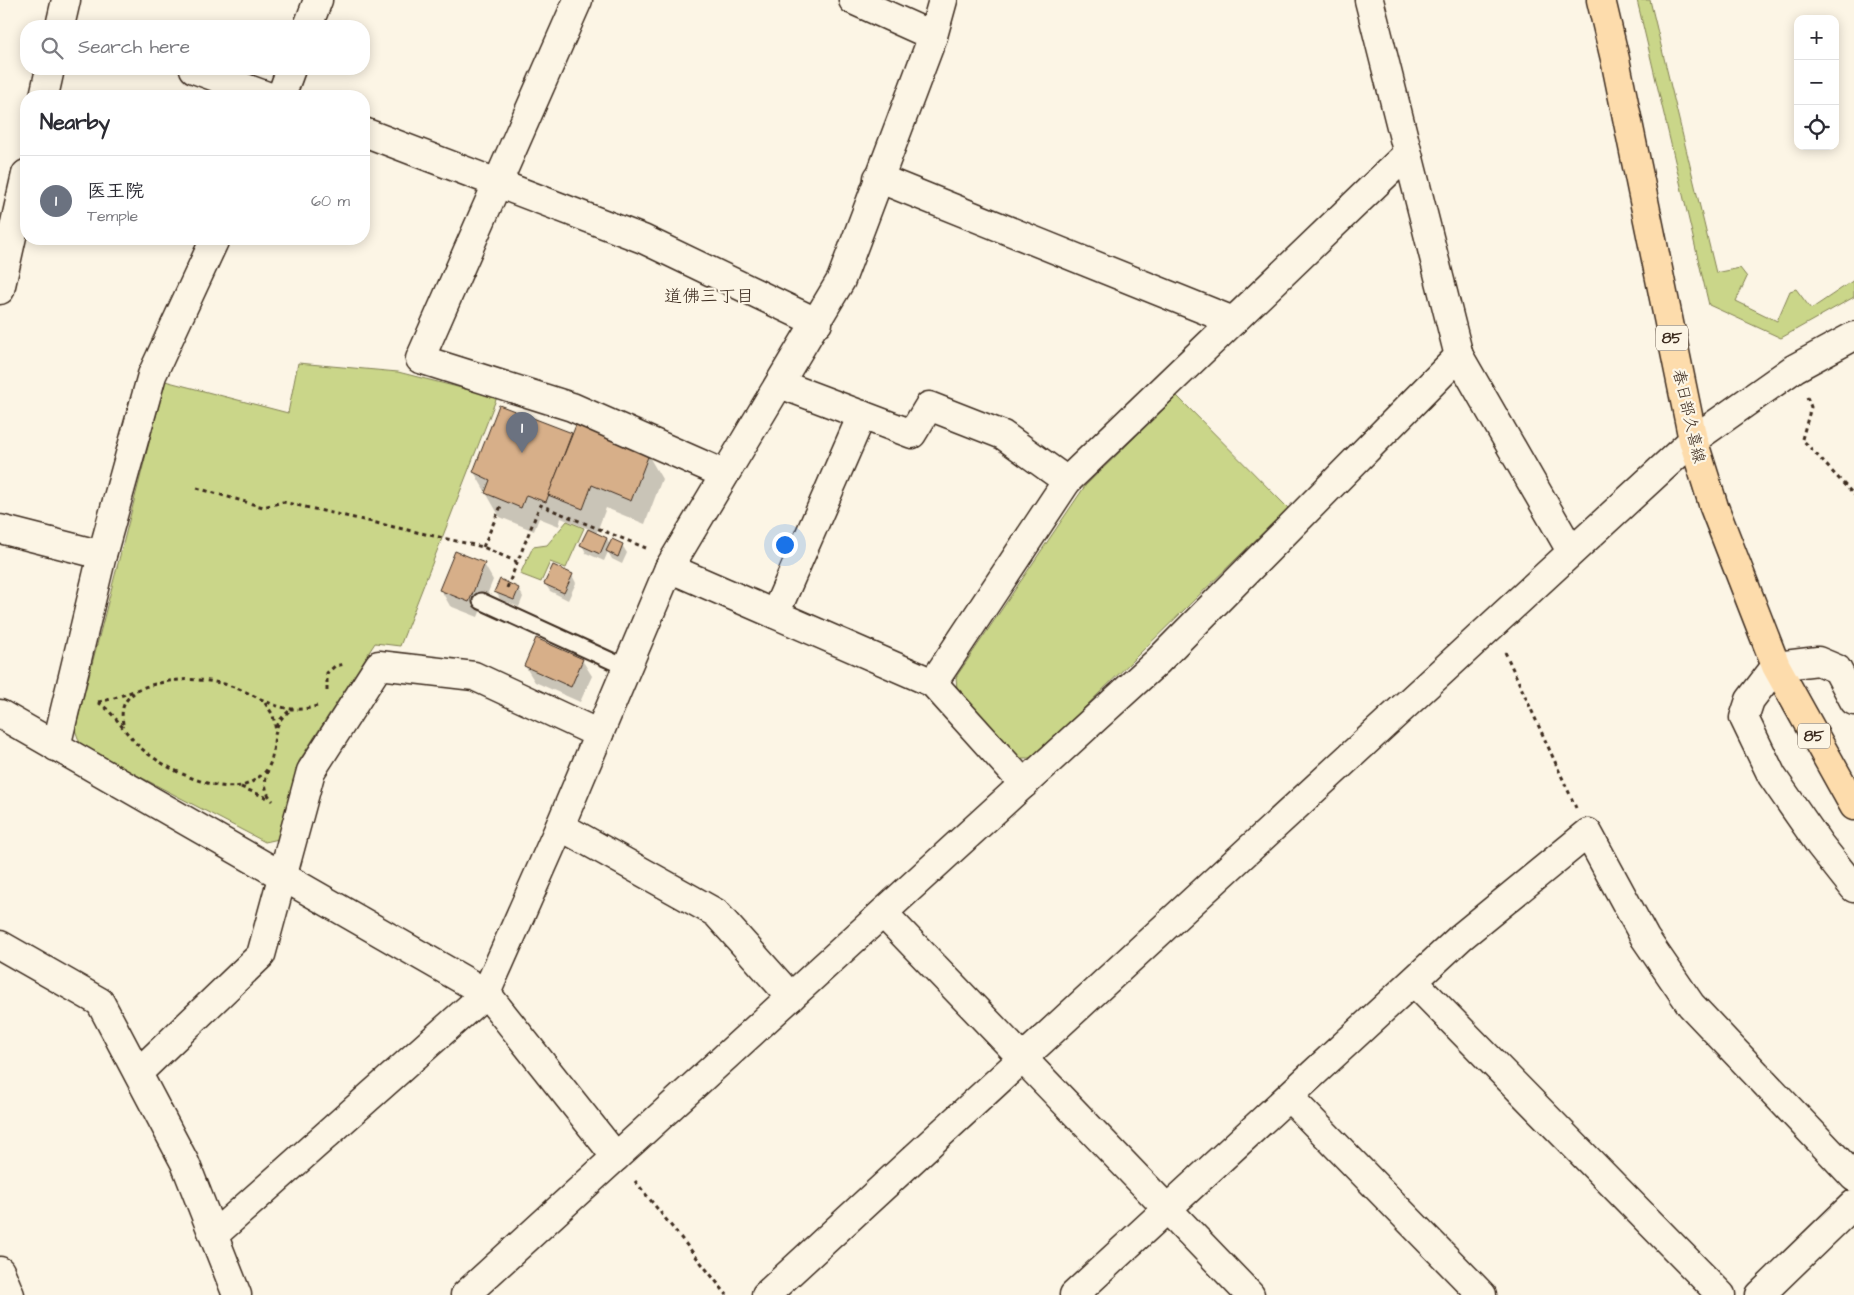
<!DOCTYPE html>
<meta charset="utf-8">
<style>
body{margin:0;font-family:"Architects Daughter","Klee One",sans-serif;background:#f2f2f3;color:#2b2b33}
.controls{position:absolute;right:15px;top:15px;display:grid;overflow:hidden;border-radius:10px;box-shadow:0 2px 12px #0003}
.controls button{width:45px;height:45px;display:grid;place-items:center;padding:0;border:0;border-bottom:1px solid #e1e1e2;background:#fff;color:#2b2b33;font:25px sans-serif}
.you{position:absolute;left:784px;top:544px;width:18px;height:18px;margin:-12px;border:4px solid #fff;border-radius:50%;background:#1a73e8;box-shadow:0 0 0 8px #1a73e833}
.badge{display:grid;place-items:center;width:32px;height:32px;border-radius:50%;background:#d1495b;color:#fff;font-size:16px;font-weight:700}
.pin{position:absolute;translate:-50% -41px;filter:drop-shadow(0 1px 2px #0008)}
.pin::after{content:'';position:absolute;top:26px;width:18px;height:15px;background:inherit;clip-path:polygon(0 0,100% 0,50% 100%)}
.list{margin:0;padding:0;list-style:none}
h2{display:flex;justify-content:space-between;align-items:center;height:65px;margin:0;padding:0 20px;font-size:21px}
h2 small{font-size:16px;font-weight:400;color:#7c7c81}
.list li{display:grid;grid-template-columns:32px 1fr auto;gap:15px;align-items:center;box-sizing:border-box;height:90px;padding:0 20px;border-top:1px solid #e1e1e2}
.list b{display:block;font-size:19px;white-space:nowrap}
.list p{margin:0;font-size:16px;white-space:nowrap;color:#7c7c81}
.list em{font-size:16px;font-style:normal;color:#7c7c81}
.icon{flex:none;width:28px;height:28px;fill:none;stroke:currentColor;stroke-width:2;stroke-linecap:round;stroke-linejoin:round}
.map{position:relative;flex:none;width:1854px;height:1295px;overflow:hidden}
.search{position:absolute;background:#fff;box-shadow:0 2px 12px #0003;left:20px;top:20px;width:350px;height:55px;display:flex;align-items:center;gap:12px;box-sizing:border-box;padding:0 18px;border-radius:20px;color:#7c7c81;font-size:19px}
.panel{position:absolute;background:#fff;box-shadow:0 2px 12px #0003;left:20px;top:90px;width:350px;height:155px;border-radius:20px}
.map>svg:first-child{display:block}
</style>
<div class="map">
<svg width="1854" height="1295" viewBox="0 0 1854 1295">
<rect width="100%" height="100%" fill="#fcf5e5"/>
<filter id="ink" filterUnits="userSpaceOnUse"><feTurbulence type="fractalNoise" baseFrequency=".02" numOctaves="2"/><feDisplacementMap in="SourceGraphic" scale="10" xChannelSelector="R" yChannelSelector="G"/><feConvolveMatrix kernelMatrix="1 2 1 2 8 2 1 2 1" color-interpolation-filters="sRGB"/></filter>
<g filter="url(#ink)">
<!-- green -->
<g fill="#cad689" stroke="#828054">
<polygon points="1637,0 1650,0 1716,273 1740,268 1747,277 1736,301 1777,321 1790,291 1796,289 1811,309 1854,280 1854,297 1781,338 1709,305"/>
<polygon points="298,363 398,372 497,397 400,646 375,643 299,761 279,839 265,842 81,746 75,730 165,381 288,413"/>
<polygon points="1177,396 1288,508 1033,758 1019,758 957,689 956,677 1085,486"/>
<polygon points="567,521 584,528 566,568 550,562 541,582 520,574 533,547 547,545"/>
</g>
<!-- shadow -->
<g fill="#0003">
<polygon points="500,406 572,435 648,455 662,479 645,524 606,508 596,534 607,538 610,545 622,545 627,553 622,564 612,559 608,552 604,561 586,553 582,545 589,529 561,518 559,526 539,518 534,531 500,517 474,472"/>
<polygon points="484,564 493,580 478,617 450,606 441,590"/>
<polygon points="572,575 576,583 568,600 550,591 545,584"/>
<polygon points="501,581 519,589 523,597 519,607 500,599 496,592"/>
<polygon points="582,660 592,676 580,702 535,682 525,666"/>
</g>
<!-- building -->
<g fill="#d7af89" stroke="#3b2a1e">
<polygon points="499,405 572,433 546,502 526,495 521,508 485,493 490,480 473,472"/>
<polygon points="576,425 649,454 631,501 592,485 583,509 548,495"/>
<polygon points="588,529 607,538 600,554 580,545"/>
<polygon points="612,539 623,544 618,557 606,551"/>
<polygon points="455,551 485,563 469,602 439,590"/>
<polygon points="553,565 573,574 564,593 544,584"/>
<polygon points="500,579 519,588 514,600 494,592"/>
<polygon points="536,638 583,659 571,687 524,666"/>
</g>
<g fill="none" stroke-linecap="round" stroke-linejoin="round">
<defs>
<polyline id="service" points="481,601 627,668"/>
<g id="minor">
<polyline points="578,0 420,359 572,407 724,474"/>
<polyline points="853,0 933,36"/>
<polyline points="1369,0 1459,356 1571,551"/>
<polyline points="60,26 66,0"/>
<polyline points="308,26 318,0"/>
<polyline points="194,69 267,96"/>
<polyline points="44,96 50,69"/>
<polyline points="281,96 291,69"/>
<polyline points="364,132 643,239 818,323"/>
<polyline points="878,178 1233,321"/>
<polyline points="0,290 26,174"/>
<polyline points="780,384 912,434 929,406 1003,435 1067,481"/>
<polyline points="0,529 102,555"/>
<polyline points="669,568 933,683 1024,784"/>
<polyline points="775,614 862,415"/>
<polyline points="933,683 1067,481 1407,154"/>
<polyline points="1854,701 1837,669 1818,661 1776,666 1750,700 1744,718 1772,776 1820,845 1854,888"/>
<polyline points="0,714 486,993 616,1157"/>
<polyline points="56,747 102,555 152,375 215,239"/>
<polyline points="560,826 716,913 791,997"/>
<polyline points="883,913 1250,1295"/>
<polyline points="0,945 100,1002 185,1163 237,1295"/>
<polyline points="1414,982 1721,1295"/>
<polyline points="138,1073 261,955 311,771 379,665 474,676 599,734"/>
<polyline points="1289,1097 1482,1295"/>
<polyline points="214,1235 486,993 560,826 669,568 841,280 933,36 943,0"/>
<polyline points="0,1271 10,1295"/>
<polyline points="465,1295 1157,662 1459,356"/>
<polyline points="1074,1295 1461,937 1588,833 1645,938 1691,1005 1854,1177"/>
<polyline points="1760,1295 1854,1204"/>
</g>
<polyline id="tertiary" points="766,1295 1693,440 1795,368 1854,336"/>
<polyline id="primary" points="1601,0 1615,59 1693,440 1714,507 1776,666 1854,806"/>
</defs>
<!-- service casing -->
<use href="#service" stroke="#3b2a1e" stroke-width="19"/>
<!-- minor casing -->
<use href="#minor" stroke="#3b2a1e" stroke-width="31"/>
<!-- tertiary casing -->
<use href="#tertiary" stroke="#3b2a1e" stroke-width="31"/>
<!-- primary casing -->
<use href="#primary" stroke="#3b2a1e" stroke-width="31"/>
<!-- path -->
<g stroke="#3b2a1e" stroke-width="3" stroke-dasharray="4 4" stroke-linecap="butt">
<polyline points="1807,397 1811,407 1802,439 1854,495"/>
<polyline points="197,488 263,507 283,502 483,547 517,562"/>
<polyline points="483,547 501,506"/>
<polyline points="507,588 540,505 646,548"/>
<polyline points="1505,652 1576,808"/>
<polyline points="327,691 327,673 335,666 345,664"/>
<path d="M98 702C121 698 141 686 164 682 184 678 204 679 224 684 259 693 279 718 317 706"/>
<path d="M98 702C116 715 120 726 134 741 154 764 210 792 241 786 249 785 258 778 264 773 277 760 271 738 279 722 281 718 286 714 289 711"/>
<polyline points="265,703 273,715 276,731"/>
<path d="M123 724C121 710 122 702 134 693"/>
<path d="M268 770C264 781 264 792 273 801"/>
<polyline points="241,787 270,799"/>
<polyline points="635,1181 727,1295"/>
</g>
<!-- service -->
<use href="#service" stroke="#fcf5e5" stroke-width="15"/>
<!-- minor -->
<use href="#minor" stroke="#fcf5e5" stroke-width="28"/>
<!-- tertiary -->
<use href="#tertiary" stroke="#fcf5e5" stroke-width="28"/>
<!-- primary -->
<use href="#primary" stroke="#fddcac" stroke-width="28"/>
</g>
</g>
<g text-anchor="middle" stroke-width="4.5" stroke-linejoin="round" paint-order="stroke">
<!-- shield labels -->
<g fill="#fcf5e5" stroke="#75675a" stroke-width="1">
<rect x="1656" y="325.5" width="32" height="25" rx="4"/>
<rect x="1798" y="723.5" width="32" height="25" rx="4"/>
</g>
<g font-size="15" font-weight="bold" fill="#3b2a1e">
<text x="1672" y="343">85</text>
<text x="1814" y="741">85</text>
</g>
<!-- street labels -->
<g font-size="16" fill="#3b2a1e" stroke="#fcf5e5">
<text transform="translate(1690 416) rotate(77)" y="6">春日部久喜線</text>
</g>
<!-- neighbourhood labels -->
<g font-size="18" fill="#3b2a1e" stroke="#fcf5e5">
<text x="709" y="302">道佛三丁目</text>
</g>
</g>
</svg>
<div class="controls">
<button>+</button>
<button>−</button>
<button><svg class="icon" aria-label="locate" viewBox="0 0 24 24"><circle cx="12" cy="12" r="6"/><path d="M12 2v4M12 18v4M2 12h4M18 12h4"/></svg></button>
</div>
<div class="you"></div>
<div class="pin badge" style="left:522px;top:453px;background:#6b7280">1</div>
<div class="search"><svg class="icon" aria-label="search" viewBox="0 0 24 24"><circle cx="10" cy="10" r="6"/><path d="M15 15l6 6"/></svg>Search here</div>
<section class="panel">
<h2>Nearby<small></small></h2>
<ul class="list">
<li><span class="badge" style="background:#6b7280">1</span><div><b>医王院</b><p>Temple</p></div><em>60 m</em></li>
</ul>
</section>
</div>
